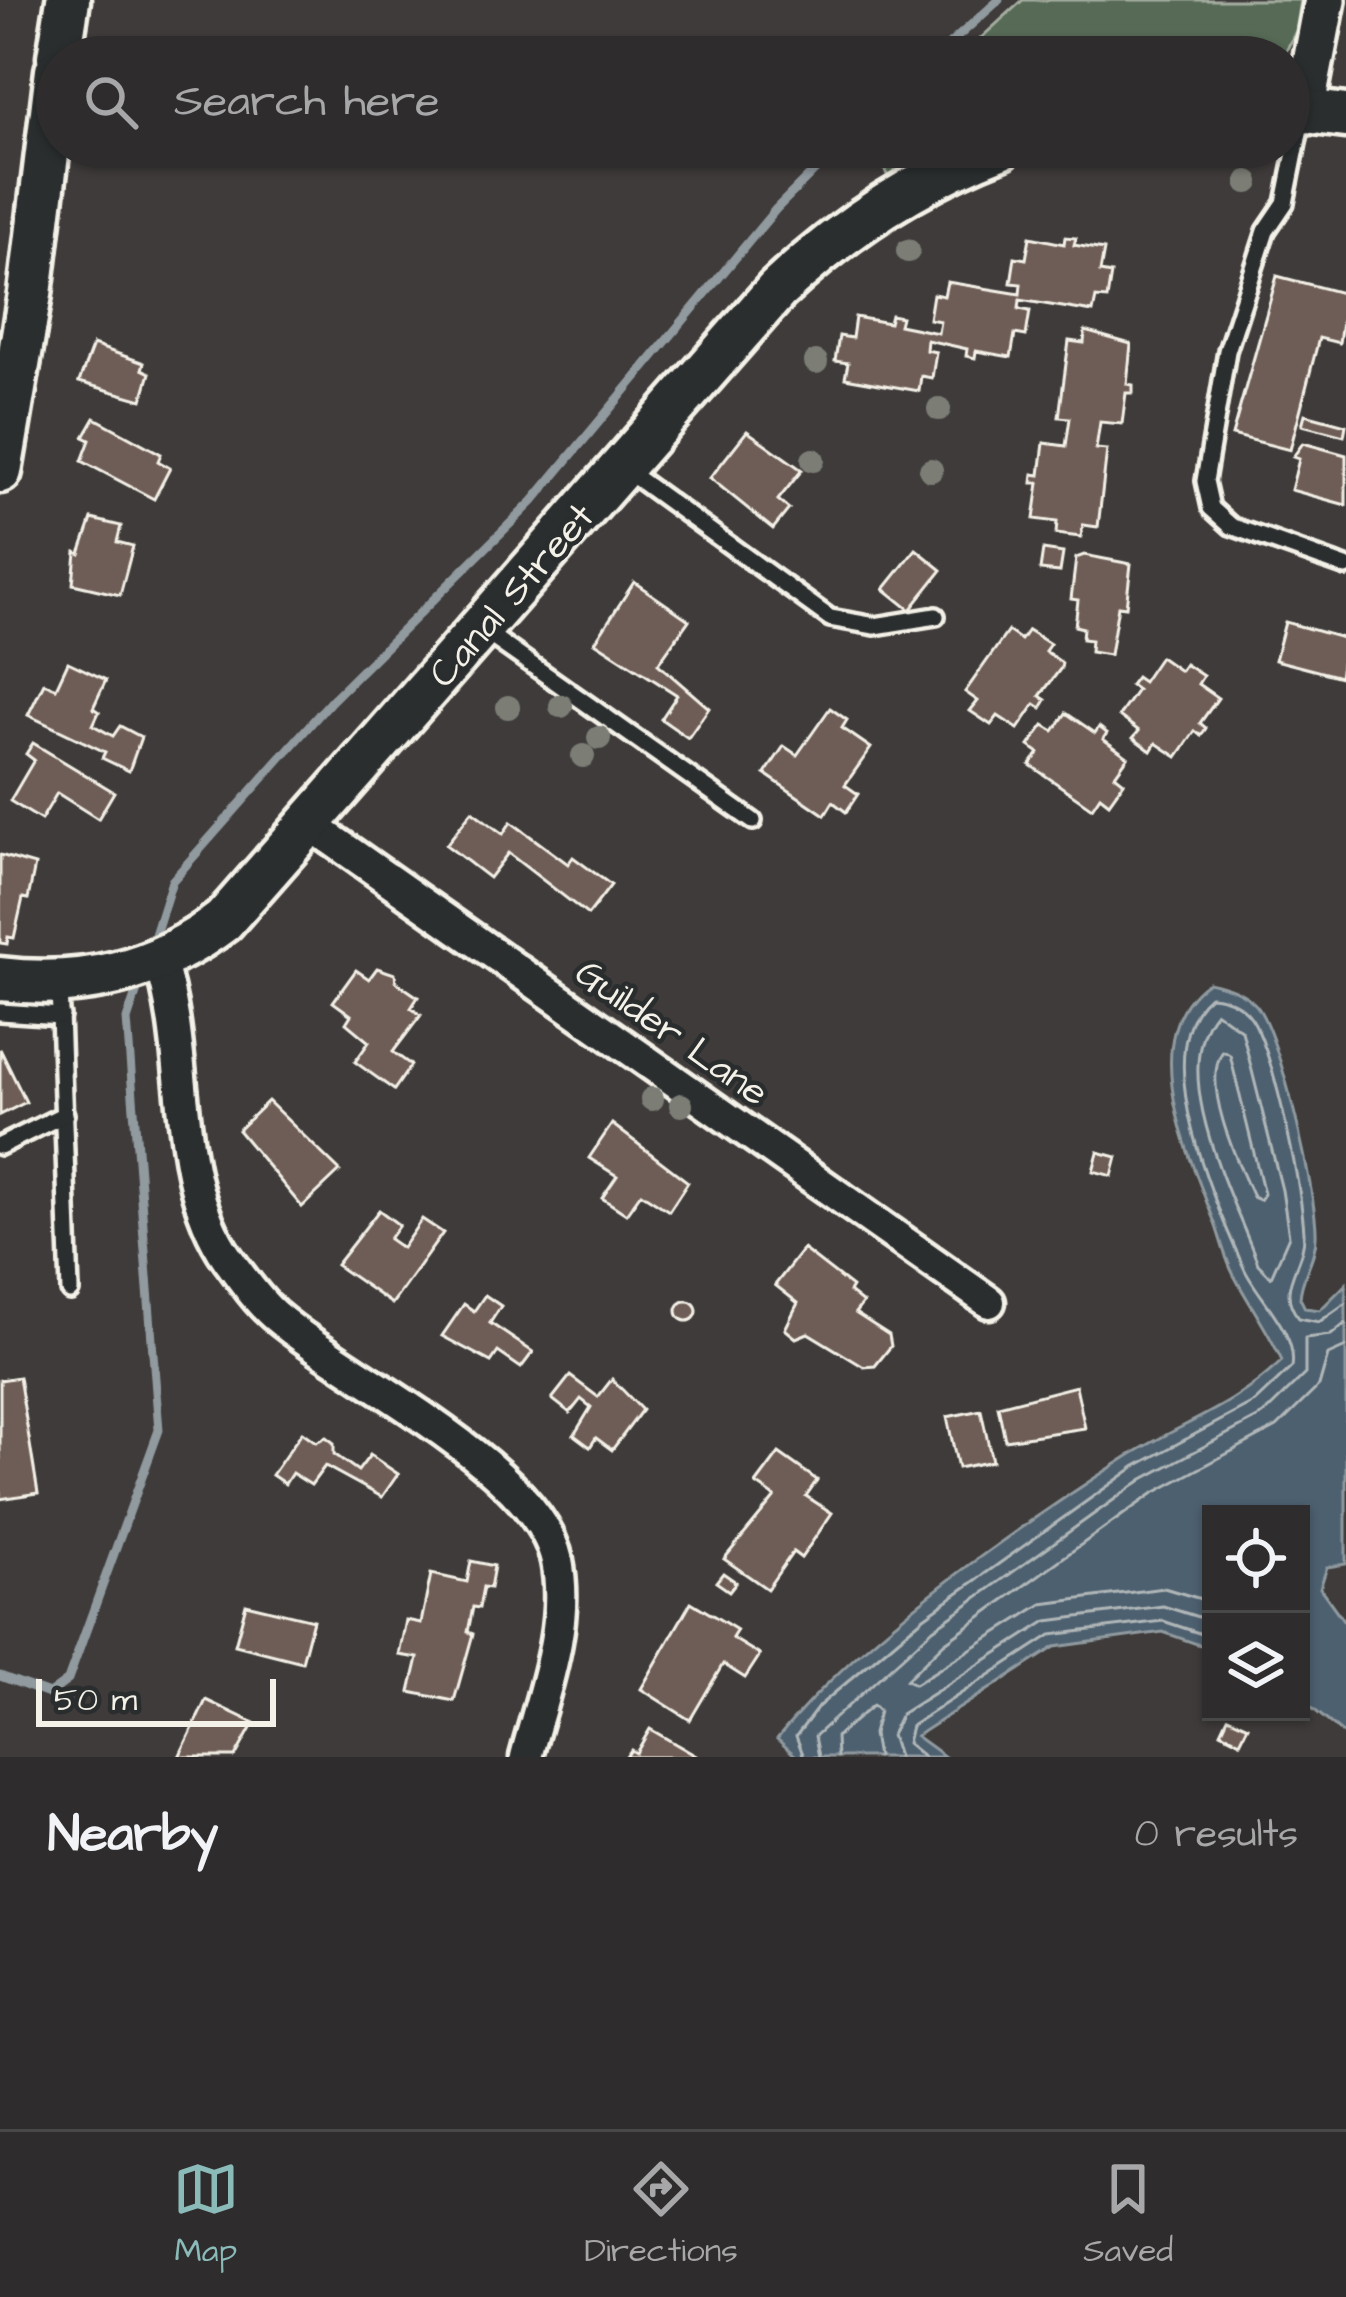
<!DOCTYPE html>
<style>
body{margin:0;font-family:"Architects Daughter",sans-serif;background:#363434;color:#f1f3f6}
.controls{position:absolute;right:36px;bottom:36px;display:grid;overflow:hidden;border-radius:0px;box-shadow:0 3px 9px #0004}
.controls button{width:108px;height:108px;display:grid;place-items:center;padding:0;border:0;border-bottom:3px solid #494848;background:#2e2c2c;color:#f1f3f6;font:60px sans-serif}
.scale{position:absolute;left:36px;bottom:30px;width:240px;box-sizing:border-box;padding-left:12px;border:6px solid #f4f1e8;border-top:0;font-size:33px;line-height:42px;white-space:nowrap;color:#f4f1e8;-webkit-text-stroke:9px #2a2d2e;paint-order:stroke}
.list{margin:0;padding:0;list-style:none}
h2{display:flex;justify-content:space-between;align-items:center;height:156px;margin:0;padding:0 48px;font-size:51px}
h2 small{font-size:39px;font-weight:400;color:#a7a7a9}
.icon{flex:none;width:66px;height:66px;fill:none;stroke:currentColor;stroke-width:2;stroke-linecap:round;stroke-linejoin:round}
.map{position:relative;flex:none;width:1346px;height:1757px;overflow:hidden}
.search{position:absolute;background:#2e2c2c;box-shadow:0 3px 9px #0004;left:36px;right:36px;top:36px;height:132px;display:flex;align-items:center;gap:30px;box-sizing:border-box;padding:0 42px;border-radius:66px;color:#a7a7a9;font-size:45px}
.sheet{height:372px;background:#2e2c2c}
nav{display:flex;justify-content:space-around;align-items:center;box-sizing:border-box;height:168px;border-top:3px solid #494848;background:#2e2c2c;font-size:33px;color:#a7a7a9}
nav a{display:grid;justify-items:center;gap:6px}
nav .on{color:#8bbbb9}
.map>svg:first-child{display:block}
</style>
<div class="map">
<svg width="1346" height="1757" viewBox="0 0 1346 1757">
<rect width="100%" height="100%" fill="#3e3b3a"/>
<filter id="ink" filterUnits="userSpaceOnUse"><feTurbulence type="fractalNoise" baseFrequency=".00833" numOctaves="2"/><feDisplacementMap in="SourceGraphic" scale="24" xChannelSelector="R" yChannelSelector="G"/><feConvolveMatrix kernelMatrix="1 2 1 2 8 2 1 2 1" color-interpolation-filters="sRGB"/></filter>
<g filter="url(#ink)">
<!-- green -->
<g fill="#566b57" stroke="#a5aea0" stroke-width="3">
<polygon points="1023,0 1301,0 1296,31 1283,57 960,57"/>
<polygon points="874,147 960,147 889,179"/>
</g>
<!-- water -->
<path fill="#4d606f" stroke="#909a9f" stroke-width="3" d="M1208 982C1226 986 1243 991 1256 1005 1279 1031 1318 1199 1316 1237 1316 1259 1301 1276 1300 1298L1305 1308 1320 1310 1346 1284V1564L1327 1567 1320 1588 1346 1624V1736L1301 1699V1514H1211V1649L1163 1632 1055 1647 916 1736 945 1757H797L777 1739C858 1637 1016 1528 1127 1457 1183 1422 1230 1410 1282 1361 1269 1332 1251 1307 1236 1279 1225 1261 1221 1238 1213 1218 1188 1154 1134 1034 1208 982Z"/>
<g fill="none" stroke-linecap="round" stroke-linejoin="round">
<!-- shore -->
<g stroke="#b1b7b8" stroke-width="3">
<path d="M1216 1012 1242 1031 1282 1190 1289 1236 1271 1277 1258 1264C1235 1201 1165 1073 1216 1012Z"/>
<path d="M1223 1051 1230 1055 1264 1194 1260 1200 1253 1197C1238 1164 1200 1083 1223 1051Z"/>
<polyline points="1211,1602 1164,1588 1042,1604 915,1684 906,1680 944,1643 1152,1494 1277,1427 1319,1386 1328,1355 1346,1347"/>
<path d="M804 1757 796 1736 819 1706 924 1617 1136 1466 1255 1402 1292 1367C1298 1333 1257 1297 1244 1268 1216 1207 1145 1050 1210 996 1228 997 1246 1006 1255 1024 1276 1065 1301 1185 1304 1232 1306 1265 1273 1288 1299 1318L1319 1322 1346 1303"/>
<polyline points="819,1757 815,1736 933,1629 1143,1479 1263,1415 1305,1374 1305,1338 1331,1335 1346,1323"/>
<polyline points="837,1757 836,1737 873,1705 879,1711 873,1734 877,1757"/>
<polyline points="898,1757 891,1735 901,1714 1047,1621 1163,1606 1211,1621"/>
<polyline points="924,1757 907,1743 911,1726 1051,1635 1163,1621 1211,1637"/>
</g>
<!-- stream -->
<g stroke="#909a9f" stroke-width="9">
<polyline points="935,57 999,0"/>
<polyline points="152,944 172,881 331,701 533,501 776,209 838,147"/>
<polyline points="0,1676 49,1694 68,1680 159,1430 127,1020 141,978"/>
</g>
</g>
<!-- building -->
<g fill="#6e5d56" stroke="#f4f1e8" stroke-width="3">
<polygon points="1030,237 1064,244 1065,237 1076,238 1074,245 1104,250 1100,272 1111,274 1107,299 1096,298 1093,312 1020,300 1019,309 1030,311 1026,336 1015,334 1011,357 976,351 975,358 966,356 967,349 927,340 926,350 936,352 932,378 921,376 919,391 845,378 848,363 835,361 839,336 852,338 855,317 889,323 891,315 901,317 899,325 938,333 940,321 929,319 933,294 944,296 947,282 1020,294 1021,284 1011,283 1015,257 1026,259"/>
<polygon points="1277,276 1346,294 1339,343 1319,338 1290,450 1232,435"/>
<polygon points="1085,331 1131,344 1127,384 1133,385 1133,393 1126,393 1122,424 1100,422 1096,449 1107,450 1098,527 1083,525 1081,537 1056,534 1057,522 1034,519 1039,483 1032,483 1033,474 1040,475 1044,443 1066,446 1070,418 1059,417 1069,341 1084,343"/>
<polygon points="93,345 144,363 142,369 150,373 142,400 79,382"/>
<polygon points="1305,414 1346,425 1344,436 1302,425"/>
<polygon points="95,418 161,454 158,461 170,468 154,499 82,461 90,440 84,437"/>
<polygon points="747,431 802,470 778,500 789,509 773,529 710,478"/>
<polygon points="1303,443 1346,455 1346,505 1291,490 1299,459 1293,457"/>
<polygon points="92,519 121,526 117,542 133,546 120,595 73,584 76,552 80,554"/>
<polygon points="916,549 942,570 910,610 884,589"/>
<polygon points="1043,550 1063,553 1060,572 1040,570"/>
<polygon points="1084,555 1131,564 1126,607 1118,606 1110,655 1090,652 1091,640 1082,639 1083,628 1075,626 1078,600 1071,599 1076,558"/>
<polygon points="634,582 689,620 658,664 709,708 688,738 661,719 677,695 595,642"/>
<polygon points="1285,622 1346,639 1340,677 1275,660"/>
<polygon points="1028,630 1050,644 1045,651 1062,663 1061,668 1040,696 1046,700 1041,708 1035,704 1018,729 998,716 991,725 970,711 978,701 965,692 1008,631 1021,640"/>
<polygon points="1160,657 1180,671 1185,664 1203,676 1198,684 1218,698 1200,723 1206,728 1201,736 1195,731 1177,757 1156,743 1151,751 1133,738 1139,731 1119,716 1137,690 1130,685 1136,677 1143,682"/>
<polygon points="68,662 106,680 93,708 99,712 93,725 113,736 120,726 141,737 129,771 102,758 105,752 28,715 44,683 56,688"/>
<polygon points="830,708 847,720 842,728 871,748 845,785 858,794 846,812 833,802 825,815 765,774 784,746 797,755"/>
<polygon points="1066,713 1095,733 1099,727 1107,733 1103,739 1128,757 1115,775 1124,782 1109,803 1100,796 1092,808 1030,765 1039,753 1029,746 1044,725 1054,731"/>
<polygon points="33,743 114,792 98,819 57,793 41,820 10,801 34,760 26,754"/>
<polygon points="472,811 503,834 511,822 568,864 573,857 611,885 588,915 508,853 489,878 446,845"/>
<polygon points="0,855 35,865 28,899 23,898 14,938 8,937 7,944 0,943"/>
<polygon points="377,968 395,974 396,982 418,997 411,1008 421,1015 393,1052 411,1065 394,1090 355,1062 369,1042 346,1023 351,1015 333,1002 356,970 369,979"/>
<polygon points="0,1049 26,1102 0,1115"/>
<polygon points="268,1101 340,1171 302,1207 238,1130"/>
<polygon points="612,1124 688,1182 669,1211 641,1193 626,1214 602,1198 617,1176 589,1158"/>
<polygon points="1098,1152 1117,1157 1112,1176 1093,1171"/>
<polygon points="379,1210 399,1225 389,1239 402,1248 422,1219 443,1233 392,1304 336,1265"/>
<polygon points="803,1249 852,1287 849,1292 863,1303 855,1313 889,1335 891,1346 875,1366 864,1367 808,1333 796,1338 785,1329 798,1303 775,1285"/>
<polygon points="485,1295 501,1306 490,1323 533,1352 521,1368 498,1352 491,1362 442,1336 464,1304 474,1311"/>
<circle cx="687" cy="1311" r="10"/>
<polygon points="570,1376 598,1397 612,1379 642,1410 612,1450 596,1438 590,1447 574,1435 591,1407 581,1399 570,1413 552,1399"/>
<polygon points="19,1377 38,1493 0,1499 0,1380"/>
<polygon points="1076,1386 1085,1428 1005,1440 998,1406"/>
<polygon points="981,1410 992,1461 958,1468 947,1417"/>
<polygon points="302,1432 316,1442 326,1437 334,1443 334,1454 358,1471 370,1455 398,1474 382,1497 325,1466 311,1485 292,1473 285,1484 272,1475"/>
<polygon points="779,1453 817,1480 806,1496 832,1513 801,1558 793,1552 767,1589 724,1559 775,1497 756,1484"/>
<polygon points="471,1561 494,1566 490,1588 483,1587 479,1608 473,1607 468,1632 473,1634 454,1701 410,1692 418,1658 399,1655 406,1620 421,1623 431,1574 467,1582"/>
<polygon points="723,1573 736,1582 729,1591 716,1582"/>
<polygon points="691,1602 737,1630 732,1638 760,1655 745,1678 723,1664 690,1720 641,1689"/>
<polygon points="246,1604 313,1620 302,1662 235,1645"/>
<polygon points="206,1700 254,1723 235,1757 179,1757"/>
<polygon points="1228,1717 1248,1726 1240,1742 1221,1732"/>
<polygon points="650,1729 698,1757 626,1757 631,1750 636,1753"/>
</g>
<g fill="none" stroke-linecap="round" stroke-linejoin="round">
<defs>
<g id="service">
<polyline points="1303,113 1285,203 1266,231 1227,351 1205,481 1211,508 1231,526 1346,567"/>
<polyline points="623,468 830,618 875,626 936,616"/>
<polyline points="481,629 753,821"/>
<polyline points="59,986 70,1291"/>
<polyline points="0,1012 61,1016"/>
<polyline points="0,1146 65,1114"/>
</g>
<g id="minor">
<polyline points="311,825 989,1302"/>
<path d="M160 961C191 1054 170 1177 228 1259 241 1277 257 1300 274 1315 349 1379 537 1466 557 1561 570 1625 542 1696 526 1757"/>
</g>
<polyline id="tertiary" points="1304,110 1325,0"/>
<g id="secondary">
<polyline points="59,57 68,0"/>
<polyline points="1289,109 1346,116"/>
<polyline points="0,471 30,294 57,71"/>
<path d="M0 979C83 989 156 972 223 921L777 290C843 228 916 180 1001 147"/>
</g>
</defs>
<!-- service casing -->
<use href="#service" stroke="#f4f1e8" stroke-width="24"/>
<!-- minor casing -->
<use href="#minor" stroke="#f4f1e8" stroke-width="39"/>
<!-- tertiary casing -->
<use href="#tertiary" stroke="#f4f1e8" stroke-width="48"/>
<!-- secondary casing -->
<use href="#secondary" stroke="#f4f1e8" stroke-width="51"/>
<!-- service -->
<use href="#service" stroke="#2a2d2e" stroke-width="15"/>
<!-- minor -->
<use href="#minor" stroke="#2a2d2e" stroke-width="30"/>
<!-- tertiary -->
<use href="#tertiary" stroke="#2a2d2e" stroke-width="39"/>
<!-- secondary -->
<use href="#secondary" stroke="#2a2d2e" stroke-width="42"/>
</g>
<!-- trees -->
<g fill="#7b7e76">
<circle cx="1248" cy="182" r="12"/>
<circle cx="908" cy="251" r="12"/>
<circle cx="816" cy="362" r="12"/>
<circle cx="939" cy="409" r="12"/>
<circle cx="813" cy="460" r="12"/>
<circle cx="931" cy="470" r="12"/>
<circle cx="561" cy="706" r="12"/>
<circle cx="508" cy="707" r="12"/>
<circle cx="599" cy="738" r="12"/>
<circle cx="583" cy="756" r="12"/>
<circle cx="652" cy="1099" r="12"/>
<circle cx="681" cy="1105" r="12"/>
</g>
</g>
<g text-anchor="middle" stroke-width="9" stroke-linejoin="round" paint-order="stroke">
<!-- street labels -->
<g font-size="39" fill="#f4f1e8" stroke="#2a2d2e">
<text transform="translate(510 594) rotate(-49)" y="14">Canal Street</text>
<text transform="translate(673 1031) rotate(35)" y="14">Guilder Lane</text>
</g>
</g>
</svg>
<div class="controls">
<button><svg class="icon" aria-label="locate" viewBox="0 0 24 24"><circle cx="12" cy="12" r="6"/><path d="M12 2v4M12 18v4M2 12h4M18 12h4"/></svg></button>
<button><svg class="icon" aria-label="layers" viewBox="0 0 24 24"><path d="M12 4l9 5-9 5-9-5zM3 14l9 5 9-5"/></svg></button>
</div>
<div class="scale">50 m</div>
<div class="search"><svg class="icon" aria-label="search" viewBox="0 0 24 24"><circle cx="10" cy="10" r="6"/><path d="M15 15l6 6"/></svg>Search here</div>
</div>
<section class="sheet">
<h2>Nearby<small>0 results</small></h2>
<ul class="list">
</ul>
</section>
<nav>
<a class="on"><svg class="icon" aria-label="map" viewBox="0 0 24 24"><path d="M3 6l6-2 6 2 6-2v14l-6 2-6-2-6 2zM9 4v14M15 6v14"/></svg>Map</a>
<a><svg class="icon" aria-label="directions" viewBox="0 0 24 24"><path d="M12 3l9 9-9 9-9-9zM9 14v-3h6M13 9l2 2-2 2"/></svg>Directions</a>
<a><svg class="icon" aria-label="saved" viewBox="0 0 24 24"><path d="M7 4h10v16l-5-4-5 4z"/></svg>Saved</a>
</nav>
